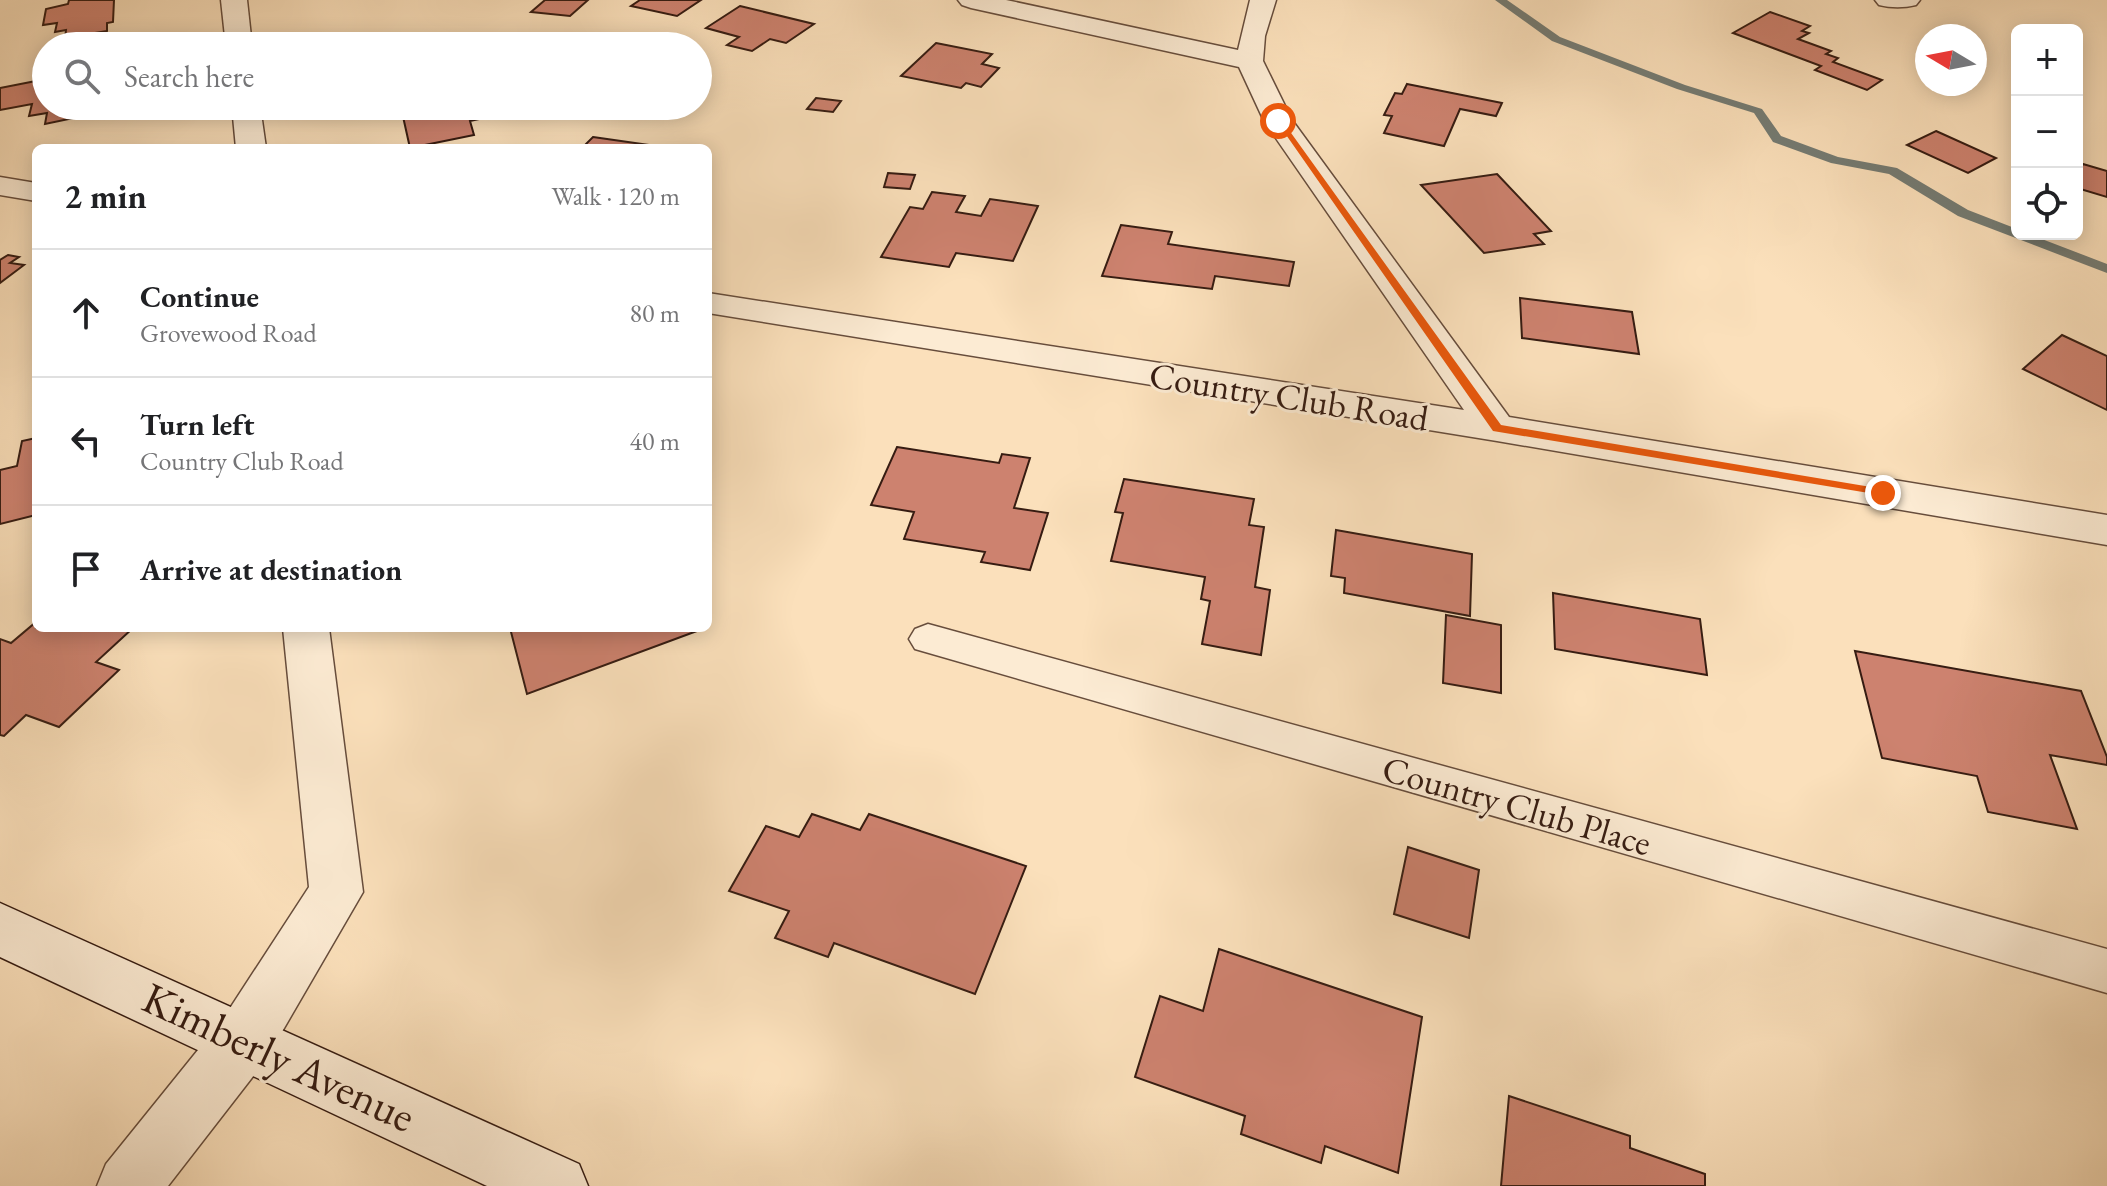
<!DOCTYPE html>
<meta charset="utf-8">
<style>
body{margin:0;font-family:"EB Garamond",serif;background:#f6f6f6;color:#202124}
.controls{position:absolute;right:24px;top:24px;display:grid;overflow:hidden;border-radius:12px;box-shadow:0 4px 20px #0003}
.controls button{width:72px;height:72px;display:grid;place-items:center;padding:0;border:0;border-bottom:2px solid #e0e0e0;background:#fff;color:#202124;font:40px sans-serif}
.compass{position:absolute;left:1915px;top:24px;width:72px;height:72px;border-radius:50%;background:#fff;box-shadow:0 4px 20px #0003;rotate:280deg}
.stop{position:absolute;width:24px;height:24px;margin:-18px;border:6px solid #ea580c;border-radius:50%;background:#fff}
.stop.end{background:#ea580c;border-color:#fff;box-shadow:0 2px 8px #0008}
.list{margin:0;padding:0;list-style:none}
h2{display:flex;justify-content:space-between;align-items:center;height:104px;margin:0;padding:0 32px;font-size:34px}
h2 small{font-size:26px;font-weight:400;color:#757577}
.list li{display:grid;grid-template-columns:52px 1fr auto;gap:24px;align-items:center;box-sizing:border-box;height:128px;padding:0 32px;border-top:2px solid #e0e0e0}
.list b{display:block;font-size:30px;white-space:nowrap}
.list p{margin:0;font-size:26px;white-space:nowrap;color:#757577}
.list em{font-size:26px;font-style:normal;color:#757577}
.icon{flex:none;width:44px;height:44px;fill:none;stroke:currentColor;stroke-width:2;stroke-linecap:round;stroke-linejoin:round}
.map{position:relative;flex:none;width:2107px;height:1186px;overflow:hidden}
.search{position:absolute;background:#fff;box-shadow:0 4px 20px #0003;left:32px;top:32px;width:680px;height:88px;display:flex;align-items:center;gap:20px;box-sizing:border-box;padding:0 28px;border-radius:44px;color:#757577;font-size:30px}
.panel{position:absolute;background:#fff;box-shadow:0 4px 20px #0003;left:32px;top:144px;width:680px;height:488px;border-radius:12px}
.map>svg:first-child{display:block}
</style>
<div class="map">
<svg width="2107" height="1186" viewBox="0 0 2107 1186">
<rect width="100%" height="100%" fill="#fbe0bb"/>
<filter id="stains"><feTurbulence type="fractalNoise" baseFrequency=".0025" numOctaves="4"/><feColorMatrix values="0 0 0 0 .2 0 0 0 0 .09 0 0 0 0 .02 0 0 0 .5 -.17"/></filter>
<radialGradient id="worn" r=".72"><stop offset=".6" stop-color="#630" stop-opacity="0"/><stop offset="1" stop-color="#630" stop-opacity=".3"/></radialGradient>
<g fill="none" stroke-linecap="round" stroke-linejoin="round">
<!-- stream -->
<polygon fill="#757c74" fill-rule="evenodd" points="1495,0 1507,0 1560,37 1685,85 1762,109 1781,136 1838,157 1897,168 1968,210 2017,229 2017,234 2029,234 2107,264 2107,273 1958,216 1889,174 1831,163 1773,142 1754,113 1677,89 1552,41"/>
</g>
<!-- building -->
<g fill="#cd826f" stroke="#361c12" stroke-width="2">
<polygon points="69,0 114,0 113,22 107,23 107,31 65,38 66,30 55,32 57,23 43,25 46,9 68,4"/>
<polygon points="545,0 588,0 570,16 531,12"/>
<polygon points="640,0 701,0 677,16 631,6"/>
<polygon points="740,6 814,24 786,43 770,39 752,51 727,45 739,37 706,28"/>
<polygon points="1770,12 1810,26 1802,31 1809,33 1798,39 1831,51 1826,54 1838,58 1833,62 1882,80 1867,90 1815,70 1821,66 1733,33"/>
<polygon points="936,43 992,54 982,64 999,68 981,87 966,83 961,88 901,76"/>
<polygon points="46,79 46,106 94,106 93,114 45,124 47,113 29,116 32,104 0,110 0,88"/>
<polygon points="1407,84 1502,103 1496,116 1460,109 1444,146 1384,133 1392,116 1384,115 1395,93 1402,94"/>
<polygon points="816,98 841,101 833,112 807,109"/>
<polygon points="434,106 499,106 502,114 470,121 474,135 410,148 402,112"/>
<polygon points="1936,131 1996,158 1968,173 1907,145"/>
<polygon points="593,137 670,148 582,148"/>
<polygon points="2083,164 2107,171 2107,197 2077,188 2077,176"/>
<polygon points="888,173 915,175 910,189 884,187"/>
<polygon points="1497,174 1551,231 1534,234 1544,244 1484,253 1421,185"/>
<polygon points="932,192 965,196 956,212 981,216 990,199 1038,206 1013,261 956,253 949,267 881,257 910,207 923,209"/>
<polygon points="1121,225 1172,232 1168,244 1294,262 1289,286 1215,276 1212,289 1102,276"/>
<polygon points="8,255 19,257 10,263 24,265 0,283 0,260"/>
<polygon points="1520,298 1632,312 1639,354 1522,338"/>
<polygon points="2062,335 2107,356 2107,410 2023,369"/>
<polygon points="36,438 36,515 0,524 0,470 17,466 22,441"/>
<polygon points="897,447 999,463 1002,454 1030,458 1014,508 1048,513 1030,570 981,562 985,552 904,539 914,512 871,505"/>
<polygon points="1124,479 1254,499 1249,525 1264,527 1255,587 1270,590 1261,655 1202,644 1210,601 1201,599 1205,577 1111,561 1123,513 1115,512"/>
<polygon points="1336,530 1472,554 1470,616 1344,593 1345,578 1331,576"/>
<polygon points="1553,593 1700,619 1707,675 1555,649"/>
<polygon points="1446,615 1501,625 1501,693 1443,683"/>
<polygon points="36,622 36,628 133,628 96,662 119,670 59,727 26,715 4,736 0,735 0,639 11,643"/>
<polygon points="510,628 705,628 527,694"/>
<polygon points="1855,651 2081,691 2107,757 2107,765 2050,755 2077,829 1988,812 1977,776 1882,758"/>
<polygon points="812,814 860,830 869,814 1026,866 975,994 834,943 828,957 775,938 789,911 729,891 766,826 799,837"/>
<polygon points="1408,847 1479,870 1469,938 1394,914"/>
<polygon points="1219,949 1422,1017 1398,1173 1325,1146 1321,1163 1241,1134 1245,1116 1135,1077 1160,996 1203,1011"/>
<polygon points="1509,1096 1630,1136 1630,1148 1705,1174 1705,1186 1501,1186"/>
</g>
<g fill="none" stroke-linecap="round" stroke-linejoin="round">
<defs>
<polygon id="lane" points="928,624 2107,949 2107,993 915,649 909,639 915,629"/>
<g id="street">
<polygon points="221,0 247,0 252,46 226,46"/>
<polygon points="958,0 1006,0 1238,50 1250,0 1276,0 1265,36 1263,61 1292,120 1509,417 2107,515 2107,545 1497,441 708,313 708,293 1464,410 1264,121 1239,67 971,8 962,5"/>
<path d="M1875 0H1920L1916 5C1904 8 1891 8 1879 5Z"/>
<polygon points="232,106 260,106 266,148 236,148"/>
<polygon points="0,177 36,183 36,201 0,195"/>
<polygon points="283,628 329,628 363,892 265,1061 168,1186 97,1186 106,1164 223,1019 309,887"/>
</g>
<polygon id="secondary" points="0,903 579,1164 588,1186 487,1186 0,957"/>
</defs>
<!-- lane casing -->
<use href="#lane" stroke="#674d3c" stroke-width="3"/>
<!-- street casing -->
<use href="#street" stroke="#674d3c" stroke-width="3"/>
<!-- secondary casing -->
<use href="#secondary" stroke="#361c12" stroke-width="3"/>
<!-- lane -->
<use href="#lane" fill="#fcebd3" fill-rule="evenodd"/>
<!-- street -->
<use href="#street" fill="#fcebd3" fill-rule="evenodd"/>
<!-- secondary -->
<use href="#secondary" fill="#fcebd3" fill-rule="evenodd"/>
</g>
<!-- route -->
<polygon fill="#ea580c" points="1275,119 1281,119 1501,425 1883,489 1887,490 1887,496 1493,431"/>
<g text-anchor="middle" stroke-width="6" stroke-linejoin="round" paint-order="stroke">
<!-- street labels -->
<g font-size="36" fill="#361c12" stroke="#fcebd3">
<text transform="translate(1289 396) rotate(9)" y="13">Country Club Road</text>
<text transform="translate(1517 805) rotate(16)" y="13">Country Club Place</text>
</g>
<!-- near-street labels -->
<g font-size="44" fill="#361c12" stroke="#fcebd3">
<text transform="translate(279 1057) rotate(25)" y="15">Kimberly Avenue</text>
</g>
</g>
<rect width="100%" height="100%" filter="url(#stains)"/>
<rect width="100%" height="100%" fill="url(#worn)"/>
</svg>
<div class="controls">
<button>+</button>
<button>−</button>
<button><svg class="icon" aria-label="locate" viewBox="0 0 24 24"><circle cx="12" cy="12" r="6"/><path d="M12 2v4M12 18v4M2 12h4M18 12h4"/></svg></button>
</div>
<svg class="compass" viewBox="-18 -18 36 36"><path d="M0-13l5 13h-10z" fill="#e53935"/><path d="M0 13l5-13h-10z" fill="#757577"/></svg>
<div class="stop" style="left:1278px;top:121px"></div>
<div class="stop end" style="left:1883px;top:493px"></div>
<div class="search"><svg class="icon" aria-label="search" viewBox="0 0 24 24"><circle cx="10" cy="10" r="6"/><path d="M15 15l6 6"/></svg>Search here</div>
<section class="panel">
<h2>2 min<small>Walk · 120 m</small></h2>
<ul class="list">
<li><svg class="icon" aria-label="ahead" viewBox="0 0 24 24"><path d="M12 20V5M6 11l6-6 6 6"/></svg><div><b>Continue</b><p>Grovewood Road</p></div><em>80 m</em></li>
<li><svg class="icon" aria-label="left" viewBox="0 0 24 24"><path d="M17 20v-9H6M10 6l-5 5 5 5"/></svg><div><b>Turn left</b><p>Country Club Road</p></div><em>40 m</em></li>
<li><svg class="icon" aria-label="arrive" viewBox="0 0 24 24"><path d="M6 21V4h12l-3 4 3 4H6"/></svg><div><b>Arrive at destination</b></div></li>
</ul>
</section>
</div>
